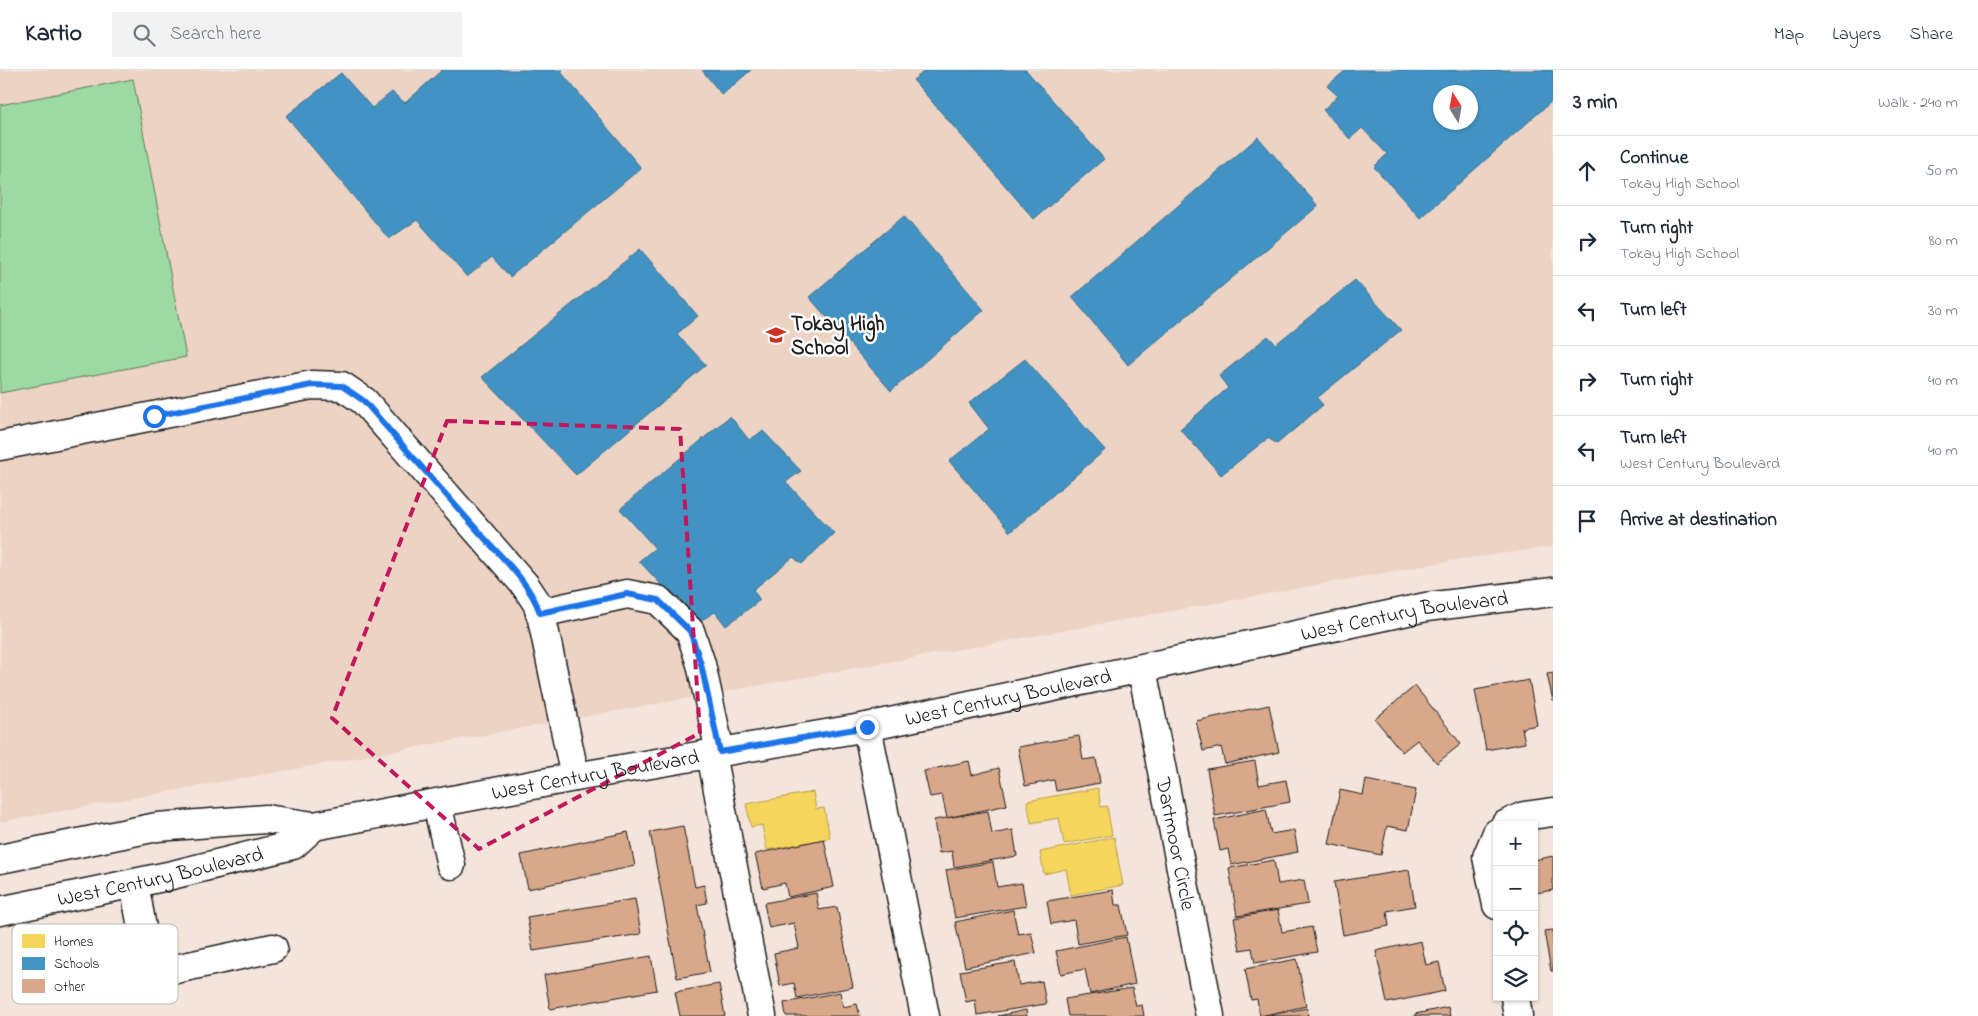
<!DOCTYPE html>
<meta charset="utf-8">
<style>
body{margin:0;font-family:"Indie Flower",sans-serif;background:#f2f2f3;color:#1f2937}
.controls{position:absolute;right:15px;bottom:15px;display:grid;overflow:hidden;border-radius:0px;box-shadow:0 1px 4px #0004}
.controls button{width:45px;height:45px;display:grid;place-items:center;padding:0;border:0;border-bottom:1px solid #e0e1e3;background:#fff;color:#1f2937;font:25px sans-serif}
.compass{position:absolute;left:1433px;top:15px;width:45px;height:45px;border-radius:50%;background:#fff;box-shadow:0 1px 4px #0004;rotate:349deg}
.stop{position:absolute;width:15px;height:15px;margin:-11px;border:4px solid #1a73e8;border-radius:50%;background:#fff}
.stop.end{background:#1a73e8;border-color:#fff;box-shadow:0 1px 5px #0008}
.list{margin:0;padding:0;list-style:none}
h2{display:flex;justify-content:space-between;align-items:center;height:65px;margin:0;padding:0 20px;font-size:21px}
h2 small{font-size:16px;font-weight:400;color:#747a83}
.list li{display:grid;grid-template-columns:32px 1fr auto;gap:15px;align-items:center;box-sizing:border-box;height:70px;padding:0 20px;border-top:1px solid #e0e1e3}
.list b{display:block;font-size:19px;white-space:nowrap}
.list p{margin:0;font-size:16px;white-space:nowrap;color:#747a83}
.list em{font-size:16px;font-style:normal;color:#747a83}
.icon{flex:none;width:28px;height:28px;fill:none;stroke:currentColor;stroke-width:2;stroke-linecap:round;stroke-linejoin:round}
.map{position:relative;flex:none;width:1553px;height:946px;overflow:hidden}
header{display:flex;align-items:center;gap:30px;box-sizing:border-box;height:70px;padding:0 25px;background:#fff;border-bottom:1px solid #e0e1e3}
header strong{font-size:24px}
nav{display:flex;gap:28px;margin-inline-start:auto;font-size:18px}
.search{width:350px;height:45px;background:#f2f2f3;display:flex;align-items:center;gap:12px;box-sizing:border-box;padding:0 18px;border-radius:0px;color:#747a83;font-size:19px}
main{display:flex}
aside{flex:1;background:#fff}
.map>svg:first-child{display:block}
</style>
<header>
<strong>Kartio</strong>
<div class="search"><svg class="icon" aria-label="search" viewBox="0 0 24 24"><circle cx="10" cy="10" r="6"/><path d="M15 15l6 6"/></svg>Search here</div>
<nav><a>Map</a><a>Layers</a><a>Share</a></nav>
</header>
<main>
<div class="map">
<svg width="1553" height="946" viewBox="0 0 1553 946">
<rect width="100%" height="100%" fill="#f4e5dc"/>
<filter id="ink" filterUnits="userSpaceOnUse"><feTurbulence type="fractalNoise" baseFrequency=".02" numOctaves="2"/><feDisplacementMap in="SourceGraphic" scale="10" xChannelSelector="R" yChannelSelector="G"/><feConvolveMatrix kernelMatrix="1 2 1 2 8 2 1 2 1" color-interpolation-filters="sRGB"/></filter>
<g filter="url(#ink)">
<!-- built -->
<path fill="#ecd3c4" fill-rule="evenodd" d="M0 0H1553V477L1462 489 0 752ZM1440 22H1470V52H1440Z"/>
<!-- green -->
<polygon fill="#9ddaa1" stroke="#5c7b5e" points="133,9 186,287 0,323 0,35"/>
<!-- homes -->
<g fill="#f6d55c" stroke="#b59e49">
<polygon points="1098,718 1101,737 1107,736 1112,765 1064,774 1059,748 1031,753 1027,731"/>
<polygon points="813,722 816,739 824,738 830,768 767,780 762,755 751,757 746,734"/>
<polygon points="1114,767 1123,815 1071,825 1066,799 1044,804 1040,782"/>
</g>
<!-- schools -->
<g fill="#4393c3" stroke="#376f91" fill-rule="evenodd">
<polygon points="442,0 563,0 561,2 641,98 510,207 492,187 467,207 417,150 389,169 286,46 341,3 372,38 392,22 405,33"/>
<polygon points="702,0 751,0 722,25"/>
<polygon points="926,0 1026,0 1104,89 1034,149 913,10"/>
<path d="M1346 0H1553V30L1420 148 1374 97 1387 84 1362 58 1350 69 1323 40 1338 26 1327 16ZM1440 22H1470V52H1440Z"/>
<polygon points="1258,67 1318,136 1128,295 1072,227"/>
<polygon points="904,146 984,240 891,321 809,227"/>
<polygon points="640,179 698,246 677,264 706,295 576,405 482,307"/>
<polygon points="1355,210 1401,260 1317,328 1323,335 1277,374 1268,368 1221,405 1180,359 1228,318 1219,306 1268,266 1276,274"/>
<polygon points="1025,289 1105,380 1010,462 949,391 989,359 969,333"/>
<polygon points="730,346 749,370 763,361 801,401 786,412 834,463 802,494 793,487 753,520 760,530 726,556 715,542 697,553 639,491 655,478 620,439"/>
</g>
<!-- building -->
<g fill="#d9a88b" stroke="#1c1c1c">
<polygon points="1553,603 1553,631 1547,604"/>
<polygon points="1529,610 1537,655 1522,658 1525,673 1486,680 1475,620"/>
<polygon points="1415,616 1461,674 1437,693 1417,670 1402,682 1375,649"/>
<polygon points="1269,635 1279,682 1225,694 1221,677 1203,681 1196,651"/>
<polygon points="1079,666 1083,690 1096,688 1100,713 1056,721 1054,710 1025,716 1018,677"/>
<polygon points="969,691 972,705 999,698 1007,735 947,748 942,725 930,727 924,701"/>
<polygon points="1255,691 1259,715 1286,710 1290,732 1215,746 1207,699"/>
<polygon points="1366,710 1416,720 1408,760 1387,756 1381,785 1329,774 1340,720 1363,725"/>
<polygon points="1266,739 1271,764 1294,760 1298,782 1231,795 1228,779 1220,781 1214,750"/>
<polygon points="988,741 992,764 1013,760 1017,786 954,797 952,781 939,783 934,750"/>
<polygon points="683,756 695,817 704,815 707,833 697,835 710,902 677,908 650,762"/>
<polygon points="628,762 635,796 528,819 521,785"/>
<polygon points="824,769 834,817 788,827 785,813 763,818 755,784"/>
<polygon points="1553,786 1553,820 1536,823 1534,811 1534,790"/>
<polygon points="1274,790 1278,814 1304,810 1308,834 1237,846 1229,798"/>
<polygon points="993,792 997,817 1022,813 1026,836 955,848 946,800"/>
<polygon points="1409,800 1415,836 1387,841 1389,856 1343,865 1334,812"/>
<polygon points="1113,820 1115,835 1121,835 1127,865 1078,874 1074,850 1051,854 1047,831"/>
<polygon points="816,823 819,840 837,837 853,917 797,928 794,913 780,916 774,883 799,878 794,853 769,858 764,833"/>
<polygon points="635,829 641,864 533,881 527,847"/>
<polygon points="1013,840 1018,864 1031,862 1036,883 965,897 955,852"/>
<polygon points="1278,840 1282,862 1312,857 1317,882 1255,893 1252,878 1240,880 1234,848"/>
<polygon points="1553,860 1553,901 1551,901 1544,861"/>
<polygon points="1126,867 1135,914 1090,924 1085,899 1061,904 1056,881"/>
<polygon points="1421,871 1426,895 1439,892 1445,921 1387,933 1376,881"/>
<polygon points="651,886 657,920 550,939 544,905"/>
<polygon points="1297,889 1306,936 1260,946 1257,929 1251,930 1245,899"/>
<polygon points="1015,892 1019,915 1042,911 1046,934 977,945 975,930 966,932 960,901"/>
<polygon points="719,914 725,946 680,946 675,922"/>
<polygon points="1132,918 1136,936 1142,935 1144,946 1068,946 1065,929"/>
<polygon points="840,922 843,937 857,934 860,946 786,946 784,933"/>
<polygon points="1448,937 1450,946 1415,946 1415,944"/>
<polygon points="1307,938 1308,946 1264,946"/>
<polygon points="1026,940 1027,946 998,946"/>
</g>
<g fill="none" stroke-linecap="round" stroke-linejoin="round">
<defs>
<g id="minor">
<polyline points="0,376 312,315 342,316 364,331 525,515 537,533 542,549 575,707"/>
<polyline points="540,543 627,524 658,530 690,561 701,594 720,682"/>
<path id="s1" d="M1142 599 1210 946"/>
<polyline points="867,657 925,946"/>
<polyline points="711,684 762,946"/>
<polyline points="437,734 451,795"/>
<polyline points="1505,755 1524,746 1553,742"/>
<polyline points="1497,763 1487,787 1497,835"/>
<path id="s2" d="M0 789 157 757 266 749 314 756 575 707 867 657 1426 537 1553 522"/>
<polyline points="134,813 146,880 166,901 273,878"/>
<path id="s3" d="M0 841 168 806 293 775 314 756"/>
<polyline points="1515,927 1518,946"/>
</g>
</defs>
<!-- minor casing -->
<use href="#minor" stroke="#1c1c1c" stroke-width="31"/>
<!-- minor -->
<use href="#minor" stroke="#fff" stroke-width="28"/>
</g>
</g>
<g fill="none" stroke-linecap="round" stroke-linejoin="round" filter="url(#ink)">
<!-- route -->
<path stroke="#1a73e8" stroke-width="6" d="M154 346 312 315 342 316 364 331C402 375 440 418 478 461 500 486 529 511 540 543L627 524 658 530 690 561 701 594 720 682 867 657"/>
</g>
<!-- marked area -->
<path fill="none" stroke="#c2185b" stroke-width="4" stroke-dasharray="10 6" stroke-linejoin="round" d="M447 351 680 359 700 663 479 779 332 648Z"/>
<!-- icons -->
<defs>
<symbol id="school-bare" viewBox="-9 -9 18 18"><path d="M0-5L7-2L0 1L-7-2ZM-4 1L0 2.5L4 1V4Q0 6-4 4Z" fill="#c8321e" stroke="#fff" stroke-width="2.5" paint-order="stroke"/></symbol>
</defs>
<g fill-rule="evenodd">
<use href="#school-bare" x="762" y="251" width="28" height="28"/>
</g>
<g text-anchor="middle" stroke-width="5" stroke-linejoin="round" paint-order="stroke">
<!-- poi labels -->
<g font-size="21" font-weight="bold" fill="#1c1c1c" stroke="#fff" text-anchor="start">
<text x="791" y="260">Tokay High<tspan x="791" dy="24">School</tspan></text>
</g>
<!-- street labels -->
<g font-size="21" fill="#1c1c1c" stroke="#fff">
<text dy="7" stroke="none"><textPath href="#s2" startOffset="1429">West Century Boulevard</textPath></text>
<text dy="7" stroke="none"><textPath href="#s2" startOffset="1024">West Century Boulevard</textPath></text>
<text dy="7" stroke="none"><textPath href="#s2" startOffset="604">West Century Boulevard</textPath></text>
<text dy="7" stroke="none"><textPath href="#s1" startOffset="178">Dartmoor Circle</textPath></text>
<text dy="7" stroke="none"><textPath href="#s3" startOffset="164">West Century Boulevard</textPath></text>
</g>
</g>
<!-- legend -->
<rect x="12" y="854" width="166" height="80" rx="8" fill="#fff" stroke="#bbb" stroke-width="1"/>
<rect x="22" y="864" width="23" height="14" fill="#f6d55c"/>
<rect x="22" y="887" width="23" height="13" fill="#4393c3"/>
<rect x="22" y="909" width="23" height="14" fill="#d9a88b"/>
<g font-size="14" fill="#1c1c1c">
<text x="54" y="876">Homes</text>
<text x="54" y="898">Schools</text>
<text x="54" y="921">Other</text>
</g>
</svg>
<div class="controls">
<button>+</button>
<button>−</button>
<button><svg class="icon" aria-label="locate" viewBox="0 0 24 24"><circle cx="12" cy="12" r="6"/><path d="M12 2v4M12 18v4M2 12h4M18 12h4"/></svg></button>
<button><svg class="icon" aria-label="layers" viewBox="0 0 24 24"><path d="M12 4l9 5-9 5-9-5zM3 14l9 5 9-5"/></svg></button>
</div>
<svg class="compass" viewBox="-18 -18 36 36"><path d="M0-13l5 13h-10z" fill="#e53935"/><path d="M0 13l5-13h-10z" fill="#747a83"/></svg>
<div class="stop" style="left:154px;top:346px"></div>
<div class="stop end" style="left:867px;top:657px"></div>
</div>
<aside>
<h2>3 min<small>Walk · 240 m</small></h2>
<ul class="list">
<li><svg class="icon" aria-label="ahead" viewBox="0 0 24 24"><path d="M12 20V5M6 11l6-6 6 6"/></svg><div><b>Continue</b><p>Tokay High School</p></div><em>50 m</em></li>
<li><svg class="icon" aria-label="right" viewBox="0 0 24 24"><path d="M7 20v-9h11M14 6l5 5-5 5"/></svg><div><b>Turn right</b><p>Tokay High School</p></div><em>80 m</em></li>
<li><svg class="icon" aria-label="left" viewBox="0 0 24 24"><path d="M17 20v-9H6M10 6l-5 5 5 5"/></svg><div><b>Turn left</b></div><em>30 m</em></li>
<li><svg class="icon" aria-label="right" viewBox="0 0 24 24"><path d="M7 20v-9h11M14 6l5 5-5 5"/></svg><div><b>Turn right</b></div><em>40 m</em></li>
<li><svg class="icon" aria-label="left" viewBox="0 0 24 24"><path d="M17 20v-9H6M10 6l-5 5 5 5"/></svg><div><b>Turn left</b><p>West Century Boulevard</p></div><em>40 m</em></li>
<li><svg class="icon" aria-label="arrive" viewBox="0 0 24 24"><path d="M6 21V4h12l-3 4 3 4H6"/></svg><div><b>Arrive at destination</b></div></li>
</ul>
</aside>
</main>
